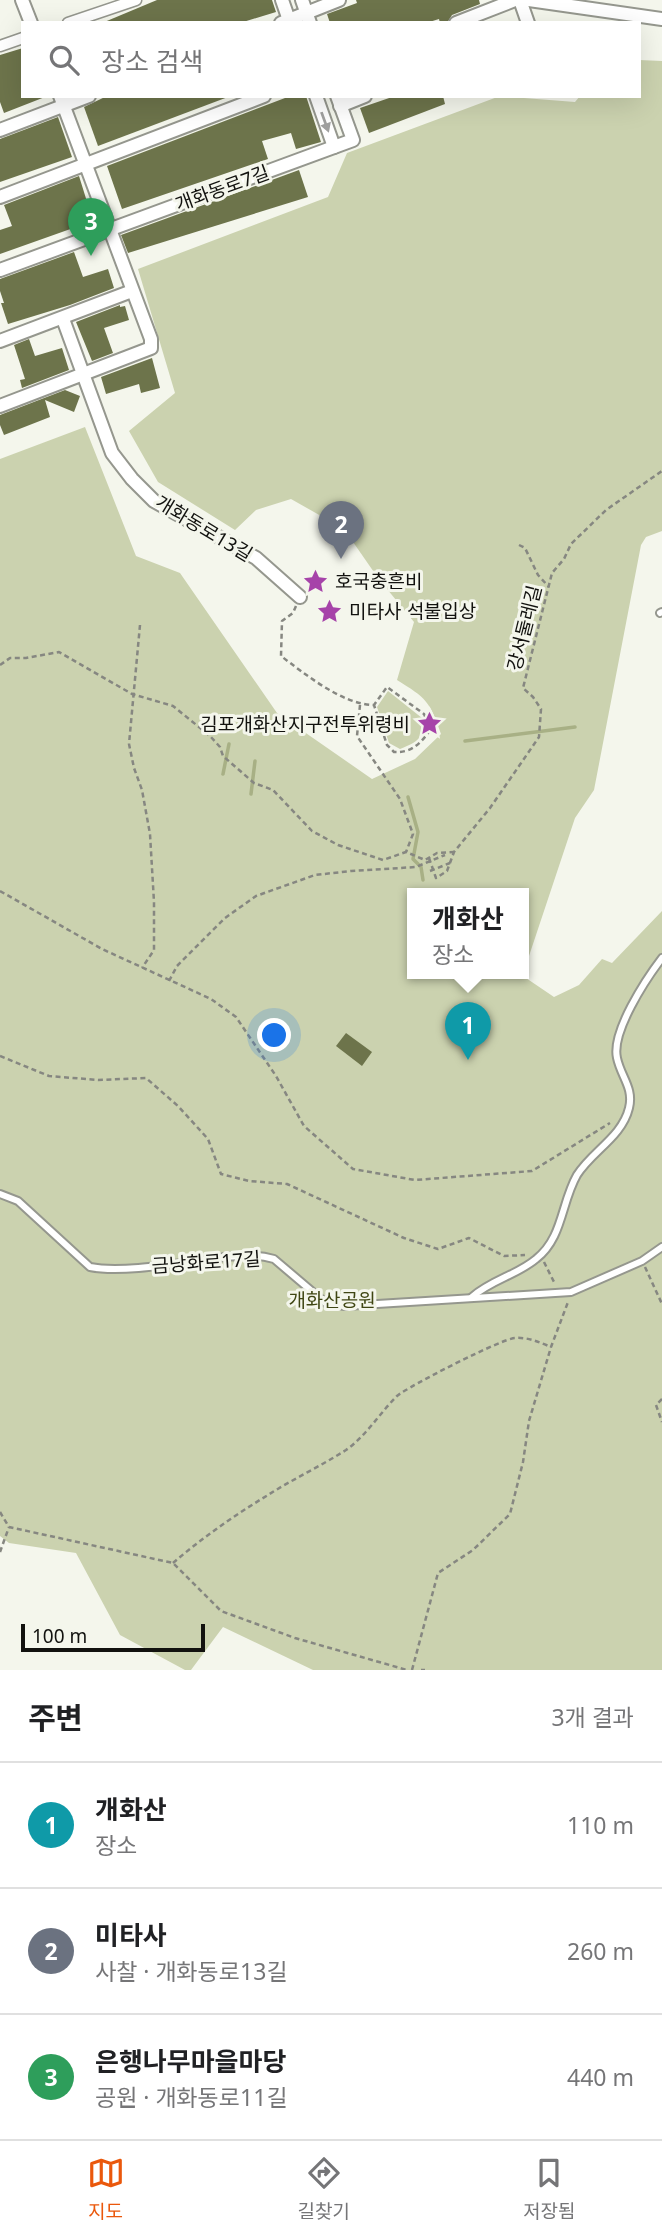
<!DOCTYPE html>
<html lang="ko">
<meta charset="utf-8">
<style>
body{margin:0;font-family:"Noto Sans","Noto Sans KR",sans-serif;background:#f2f2f2;color:#202124}
.scale{position:absolute;left:21px;bottom:18px;width:184px;box-sizing:border-box;padding-left:7px;border:4px solid #12120f;border-top:0;font-size:19px;line-height:24px;white-space:nowrap;color:#12120f;-webkit-text-stroke:5px #f4f6ec;paint-order:stroke}
.you{position:absolute;left:275px;top:1036px;width:24px;height:24px;margin:-18px;border:5px solid #fff;border-radius:50%;background:#1a73e8;box-shadow:0 0 0 10px #1a73e833}
.badge{display:grid;place-items:center;width:46px;height:46px;border-radius:50%;background:#ea580c;color:#fff;font-size:23px;font-weight:700}
.pin{position:absolute;translate:-50% -58px;filter:drop-shadow(0 2px 4px #0008)}
.pin::after{content:'';position:absolute;top:37px;width:24px;height:21px;background:inherit;clip-path:polygon(0 0,100% 0,50% 100%)}
.popup{position:absolute;left:407px;top:888px;width:122px;height:91px;box-sizing:border-box;display:grid;place-content:center;border-radius:0px;background:#fff;filter:drop-shadow(0 2px 5px #0005);font-size:23px;white-space:nowrap;color:#757577}
.popup b{font-size:26px;color:#202124}
.popup::after{content:'';position:absolute;left:50%;top:100%;margin-left:-14px;border:14px solid transparent;border-top-color:#fff}
.list{margin:0;padding:0;list-style:none}
h2{display:flex;justify-content:space-between;align-items:center;height:91px;margin:0;padding:0 28px;font-size:30px}
h2 small{font-size:23px;font-weight:400;color:#757577}
.list li{display:grid;grid-template-columns:46px 1fr auto;gap:21px;align-items:center;box-sizing:border-box;height:126px;padding:0 28px;border-top:2px solid #e0e0e0}
.list b{display:block;font-size:26px;white-space:nowrap}
.list p{margin:0;font-size:23px;white-space:nowrap;color:#757577}
.list em{font-size:23px;font-style:normal;color:#757577}
.icon{flex:none;width:38px;height:38px;fill:none;stroke:currentColor;stroke-width:2;stroke-linecap:round;stroke-linejoin:round}
.map{position:relative;flex:none;width:662px;height:1670px;overflow:hidden}
.search{position:absolute;background:#fff;box-shadow:0 7px 28px #0002;left:21px;right:21px;top:21px;height:77px;display:flex;align-items:center;gap:18px;box-sizing:border-box;padding:0 24px;border-radius:0px;color:#757577;font-size:26px}
.sheet{height:469px;background:#fff}
nav{display:flex;justify-content:space-around;align-items:center;box-sizing:border-box;height:98px;border-top:2px solid #e0e0e0;background:#fff;font-size:19px;color:#757577}
nav a{display:grid;justify-items:center;gap:4px}
nav .on{color:#ea580c}
.map>svg:first-child{display:block}
</style>
<div class="map">
<svg width="662" height="1670" viewBox="0 0 662 1670">
<rect width="100%" height="100%" fill="#f4f6ec"/>
<!-- green -->
<g fill="#cbd2af">
<path d="M639 60 662 61V531L646 537 641 545 594 790 575 818 524 971V894H412V974H523V976L554 997 579 985 602 959 612 963 662 911V1670H313L223 1627 191 1670H185L120 1635 76 1553 9 1543 0 1536V459L85 427 136 556 180 573 277 713 372 779 415 759 441 734C430 701 426 698 397 680L414 622 378 578 344 529 291 499 256 510 235 530 158 482 129 431 175 393 138 269 328 197 347 153 500 96 575 102 580 96H639Z"/>
<path d="M388 691 422 718C421 740 421 740 400 749L389 743 377 707Z"/>
</g>
<g fill="none" stroke-linecap="round" stroke-linejoin="round">
<!-- stream -->
<g stroke="#a8b085" stroke-width="3.5">
<polyline points="465,741 575,727"/>
<polyline points="223,774 229,744"/>
<polyline points="251,794 255,761"/>
<polyline points="408,797 418,832 413,859 421,867 423,880"/>
</g>
</g>
<!-- building -->
<g fill="#6d744b">
<polygon points="157,0 272,0 276,12 240,23 102,23"/>
<polygon points="356,0 479,0 480,4 452,15 447,23 440,23 439,19 426,23 330,23 327,14 357,3"/>
<polygon points="23,48 23,96 45,97 4,113 0,102 0,55"/>
<polygon points="107,96 228,96 228,97 98,146 84,107"/>
<polygon points="284,96 306,96 321,142 296,149 291,133 262,141 268,159 122,209 107,166 285,98"/>
<polygon points="395,96 443,96 445,104 369,133 360,108"/>
<polygon points="58,117 72,157 0,182 0,139"/>
<polygon points="299,170 308,197 128,253 121,235"/>
<polygon points="79,176 93,221 0,254 0,230 12,226 4,205"/>
<polygon points="74,252 83,277 108,269 114,288 70,305 8,324 1,303 4,303 0,291 0,279"/>
<polygon points="120,305 120,307 125,306 129,320 104,328 113,353 92,361 76,322"/>
<polygon points="29,339 35,356 62,348 69,370 22,388 20,380 25,379 14,345"/>
<polygon points="152,358 160,388 141,393 139,384 106,394 101,377"/>
<polygon points="65,390 80,396 74,412 45,400 50,417 4,435 0,425 0,415"/>
<polygon points="346,1033 372,1052 362,1066 336,1046"/>
</g>
<g fill="none" stroke-linecap="round" stroke-linejoin="round">
<defs>
<g id="service">
<polyline points="660,613 662,612"/>
<path d="M0 1194 18 1201 90 1267C125 1274 188 1261 225 1257 242 1256 257 1254 274 1259L327 1304 345 1306 571 1292 642 1261 662 1247"/>
<path d="M472 1297C491 1280 517 1275 536 1259 563 1238 561 1203 577 1175 592 1151 622 1137 629 1108 634 1088 621 1077 617 1058 611 1032 646 979 662 958"/>
</g>
<g id="pedestrian">
<polyline points="68,23 136,0"/>
<polyline points="0,46 23,38"/>
</g>
<g id="minor">
<polyline points="22,0 31,23"/>
<polyline points="282,0 290,23"/>
<polyline points="302,0 310,23"/>
<polyline points="520,0 528,23"/>
<polyline points="529,0 662,19"/>
<polyline points="281,23 339,0"/>
<polyline points="456,23 515,0"/>
<polyline points="316,96 334,147"/>
<polyline points="340,106 365,96"/>
<polyline points="0,130 89,96"/>
<polyline points="0,197 264,96"/>
<polyline points="0,270 353,140 337,96"/>
<polyline points="63,319 112,453 132,479 154,501 256,558 300,597"/>
<polyline points="0,341 132,291"/>
<polyline points="0,406 151,348 151,339 60,96"/>
</g>
</defs>
<!-- service casing -->
<use href="#service" stroke="#95978e" stroke-width="10"/>
<!-- pedestrian casing -->
<use href="#pedestrian" stroke="#95978e" stroke-width="13"/>
<!-- minor casing -->
<use href="#minor" stroke="#95978e" stroke-width="16"/>
<!-- path -->
<g stroke="#868781" stroke-width="2.5" stroke-dasharray="5 3.5" stroke-linecap="butt">
<polyline points="519,545 525,548 538,575 549,587"/>
<path d="M296 606 293 613 282 621 281 656C305 674 343 705 374 705L387 687 424 714 427 721 428 733C419 745 410 753 394 752L387 745 374 705"/>
<polyline points="140,625 129,744 134,768 142,790 150,834 154,902 154,950 142,968"/>
<polyline points="0,665 10,658 26,658 59,652 132,694 173,706 210,736 220,747 223,756 254,783 273,790 312,831 338,845 383,860 406,852 425,860 437,853 454,852"/>
<polyline points="360,705 357,736 400,799 413,834 406,852"/>
<polyline points="429,858 436,878 447,871 454,852 490,808 539,737 541,709 533,697 523,688 552,573 564,559 571,544 606,510 662,471"/>
<polyline points="430,871 450,863"/>
<polyline points="0,891 102,949 211,999 236,1017 276,1076 304,1126 353,1169 415,1180 532,1171 610,1123"/>
<polyline points="169,981 177,966 225,918 256,896 315,875 351,871 416,867 445,855"/>
<polyline points="0,1056 49,1076 98,1080 146,1078 178,1106 208,1139 221,1174 249,1181 287,1184 404,1238 438,1249 469,1238 504,1256 525,1255"/>
<polyline points="544,1262 555,1284"/>
<polyline points="645,1267 662,1304"/>
<polyline points="662,1399 656,1405 662,1422"/>
<polyline points="0,1512 9,1527 173,1563 221,1611 295,1638 407,1670"/>
<polyline points="0,1552 9,1527"/>
<path d="M173 1563C202 1538 235 1515 268 1495 293 1479 321 1466 346 1450 365 1437 380 1413 397 1396 407 1387 503 1338 515 1338 528 1337 539 1342 551 1347"/>
<polyline points="412,1670 438,1573 473,1550 510,1514 523,1462 529,1421 551,1347 568,1302"/>
<polyline points="421,1670 425,1670"/>
</g>
<!-- service -->
<use href="#service" stroke="#fff" stroke-width="6"/>
<!-- pedestrian -->
<use href="#pedestrian" stroke="#fff" stroke-width="10"/>
<!-- minor -->
<use href="#minor" stroke="#fff" stroke-width="12"/>
</g>
<!-- one-way arrows -->
<defs><path id="oneway-solid" d="M-6-.8H1V-3.2L6.5 0L1 3.2V.8H-6Z" transform="scale(1.75)"/></defs>
<use fill="#a0a09f" href="#oneway-solid" transform="translate(325 122) rotate(70)"/>
<!-- icons -->
<defs>
<symbol id="sight-bare" viewBox="-9 -9 18 18"><path d="M0-6L1.8-2.2L6-1.7L2.9 1.2L3.7 5.4L0 3.3L-3.7 5.4L-2.9 1.2L-6-1.7L-1.8-2.2Z" fill="#a643a9" stroke="#f4f6ec" stroke-width="2.5" paint-order="stroke"/></symbol>
</defs>
<g fill-rule="evenodd">
<use href="#sight-bare" x="298" y="564" width="35" height="35"/>
<use href="#sight-bare" x="312" y="594" width="35" height="35"/>
<use href="#sight-bare" x="412" y="706" width="35" height="35"/>
</g>
<g text-anchor="middle" stroke-width="6" stroke-linejoin="round" paint-order="stroke">
<!-- street labels -->
<g font-size="19" fill="#12120f" stroke="#f4f6ec">
<text transform="translate(222 188) rotate(-20)" y="7">개화동로7길</text>
<text transform="translate(204 528) rotate(31)" y="7">개화동로13길</text>
<text transform="translate(524 628) rotate(-76)" y="7">강서둘레길</text>
<text transform="translate(206 1262) rotate(-4)" y="7">금낭화로17길</text>
</g>
<!-- poi labels -->
<g font-size="19" fill="#12120f" stroke="#f4f6ec" text-anchor="start">
<text x="335" y="588">호국충흔비</text>
<text x="349" y="618">미타사 석불입상</text>
<text x="410" y="731" text-anchor="end">김포개화산지구전투위령비</text>
</g>
<!-- park labels -->
<g font-size="19" fill="#3f4613" stroke="#f4f6ec">
<text x="332" y="1307">개화산공원</text>
</g>
</g>
</svg>
<div class="scale">100 m</div>
<div class="you"></div>
<div class="pin badge" style="left:468px;top:1060px;background:#0f9aa8">1</div>
<div class="popup"><b>개화산</b>장소</div>
<div class="pin badge" style="left:341px;top:559px;background:#6b7280">2</div>
<div class="pin badge" style="left:91px;top:256px;background:#2e9e5b">3</div>
<div class="search"><svg class="icon" aria-label="search" viewBox="0 0 24 24"><circle cx="10" cy="10" r="6"/><path d="M15 15l6 6"/></svg>장소 검색</div>
</div>
<section class="sheet">
<h2>주변<small>3개 결과</small></h2>
<ul class="list">
<li><span class="badge" style="background:#0f9aa8">1</span><div><b>개화산</b><p>장소</p></div><em>110 m</em></li>
<li><span class="badge" style="background:#6b7280">2</span><div><b>미타사</b><p>사찰 · 개화동로13길</p></div><em>260 m</em></li>
<li><span class="badge" style="background:#2e9e5b">3</span><div><b>은행나무마을마당</b><p>공원 · 개화동로11길</p></div><em>440 m</em></li>
</ul>
</section>
<nav>
<a class="on"><svg class="icon" aria-label="map" viewBox="0 0 24 24"><path d="M3 6l6-2 6 2 6-2v14l-6 2-6-2-6 2zM9 4v14M15 6v14"/></svg>지도</a>
<a><svg class="icon" aria-label="directions" viewBox="0 0 24 24"><path d="M12 3l9 9-9 9-9-9zM9 14v-3h6M13 9l2 2-2 2"/></svg>길찾기</a>
<a><svg class="icon" aria-label="saved" viewBox="0 0 24 24"><path d="M7 4h10v16l-5-4-5 4z"/></svg>저장됨</a>
</nav>
